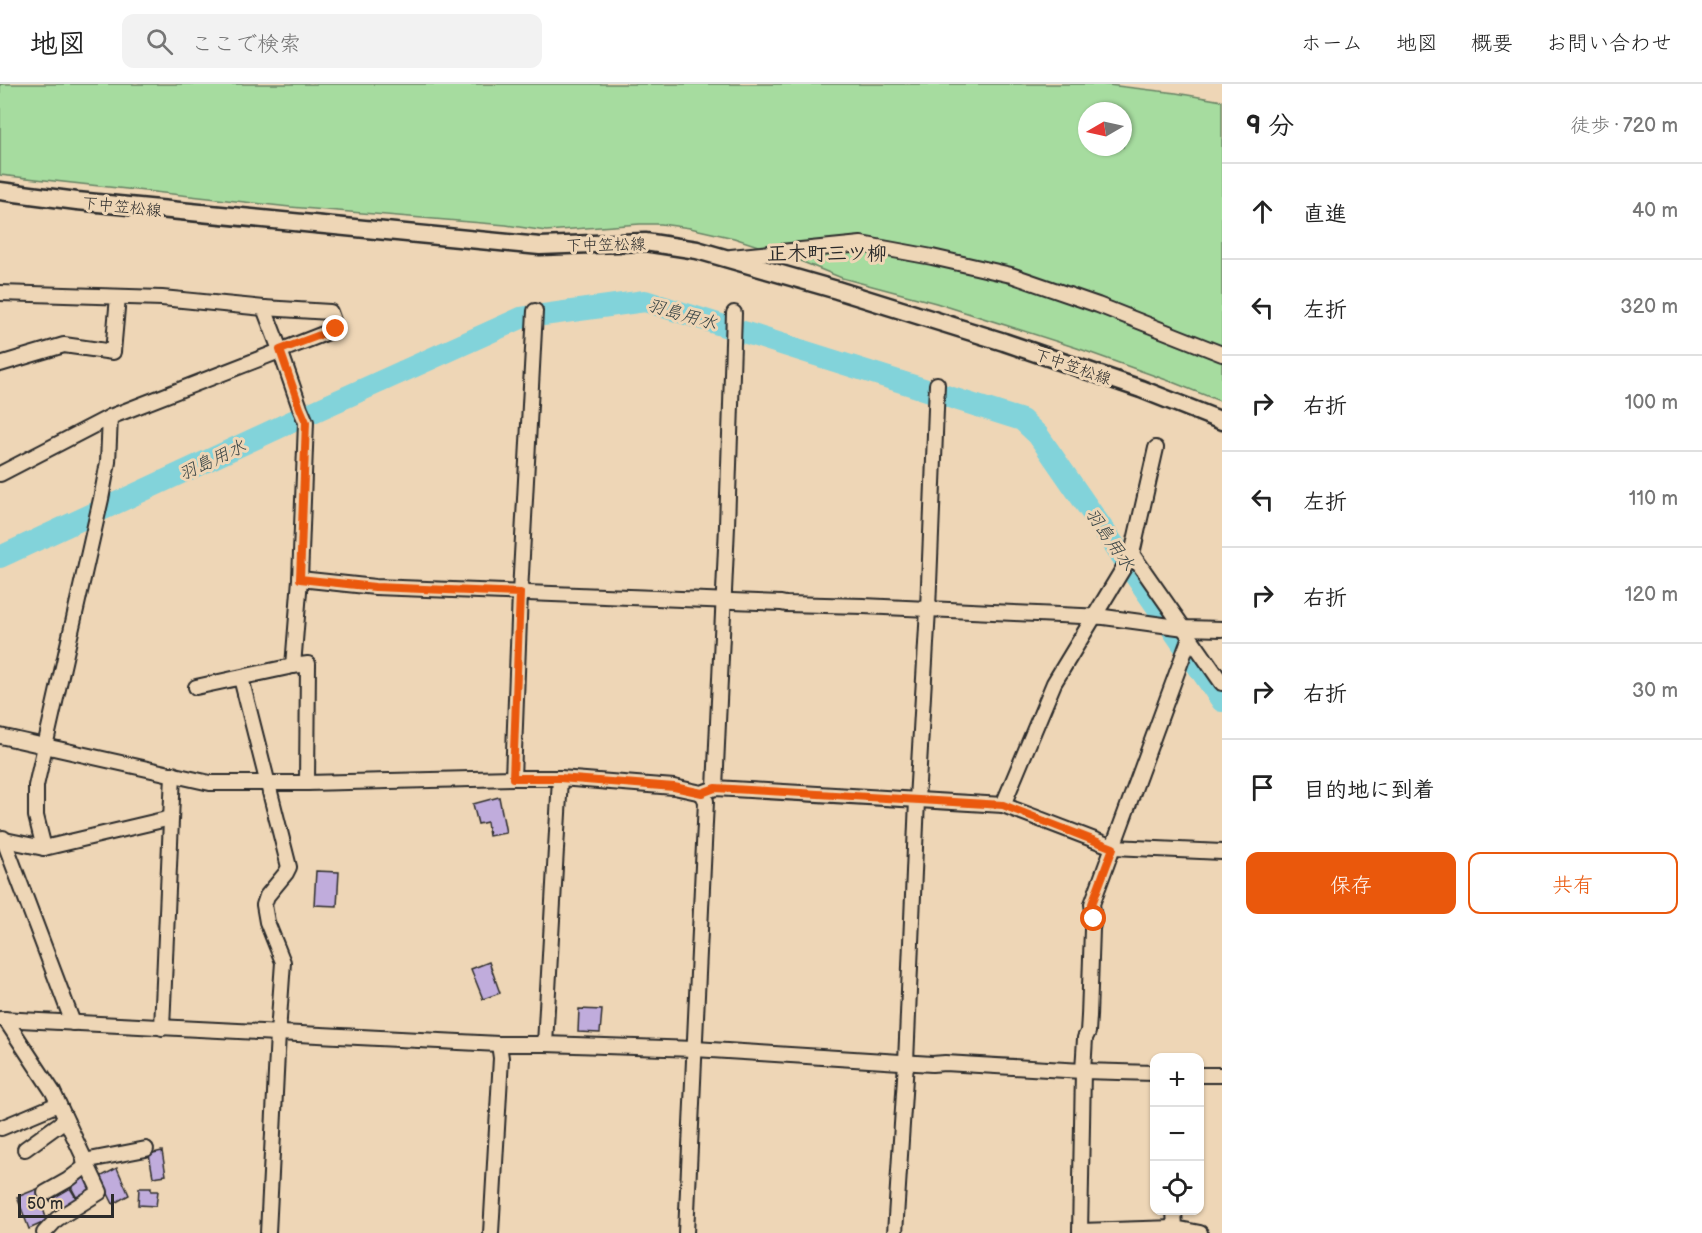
<!DOCTYPE html>
<html lang="ja">
<meta charset="utf-8">
<style>
body{margin:0;font-family:"Balsamiq Sans","Klee One",sans-serif;background:#f2f2f2;color:#222}
.controls{position:absolute;right:18px;bottom:18px;display:grid;overflow:hidden;border-radius:12px;box-shadow:0 2px 4px #0004}
.controls button{width:54px;height:54px;display:grid;place-items:center;padding:0;border:0;border-bottom:2px solid #e0e0e0;background:#fff;color:#222;font:30px sans-serif}
.compass{position:absolute;left:1078px;top:18px;width:54px;height:54px;border-radius:50%;background:#fff;box-shadow:0 2px 4px #0004;rotate:261deg}
.scale{position:absolute;left:18px;bottom:15px;width:96px;box-sizing:border-box;padding-left:6px;border:3px solid #2b2b2b;border-top:0;font-size:16px;line-height:21px;white-space:nowrap;color:#2b2b2b;-webkit-text-stroke:4px #eed6b6;paint-order:stroke}
.stop{position:absolute;width:18px;height:18px;margin:-14px;border:4px solid #ea580c;border-radius:50%;background:#fff}
.stop.end{background:#ea580c;border-color:#fff;box-shadow:0 2px 6px #0008}
.list{margin:0;padding:0;list-style:none}
h2{display:flex;justify-content:space-between;align-items:center;height:78px;margin:0;padding:0 24px;font-size:26px}
h2 small{font-size:20px;font-weight:400;color:#767676}
.list li{display:grid;grid-template-columns:39px 1fr auto;gap:18px;align-items:center;box-sizing:border-box;height:96px;padding:0 24px;border-top:2px solid #e0e0e0}
.list b{display:block;font-size:22px;white-space:nowrap}
.list em{font-size:20px;font-style:normal;color:#767676}
.actions{display:flex;gap:12px;padding:18px 24px}
.actions a{flex:1;padding:14px 0;border:2px solid #ea580c;border-radius:12px;text-align:center;font-size:21px;color:#ea580c}
.actions .main{background:#ea580c;color:#fff}
.icon{flex:none;width:33px;height:33px;fill:none;stroke:currentColor;stroke-width:2;stroke-linecap:round;stroke-linejoin:round}
.map{position:relative;flex:none;width:1222px;height:1149px;overflow:hidden}
header{display:flex;align-items:center;gap:36px;box-sizing:border-box;height:84px;padding:0 30px;background:#fff;border-bottom:2px solid #e0e0e0}
header strong{font-size:28px}
nav{display:flex;gap:33px;margin-inline-start:auto;font-size:21px}
.search{width:420px;height:54px;background:#f2f2f2;display:flex;align-items:center;gap:15px;box-sizing:border-box;padding:0 21px;border-radius:12px;color:#767676;font-size:22px}
main{display:flex}
aside{flex:1;background:#fff}
.map>svg:first-child{display:block}
</style>
<header>
<strong>地図</strong>
<div class="search"><svg class="icon" aria-label="search" viewBox="0 0 24 24"><circle cx="10" cy="10" r="6"/><path d="M15 15l6 6"/></svg>ここで検索</div>
<nav><a>ホーム</a><a>地図</a><a>概要</a><a>お問い合わせ</a></nav>
</header>
<main>
<div class="map">
<svg width="1222" height="1149" viewBox="0 0 1222 1149">
<rect width="100%" height="100%" fill="#eed6b6"/>
<filter id="ink" filterUnits="userSpaceOnUse"><feTurbulence type="fractalNoise" baseFrequency=".0167" numOctaves="2"/><feDisplacementMap in="SourceGraphic" scale="12" xChannelSelector="R" yChannelSelector="G"/><feConvolveMatrix kernelMatrix="1 2 1 2 8 2 1 2 1" color-interpolation-filters="sRGB"/></filter>
<g filter="url(#ink)">
<!-- green -->
<path fill="#a6dc9f" stroke="#688465" stroke-width="1.5" fill-rule="evenodd" d="M0 0H1100L1176 9 1222 17V318L1172 298 1077 264 936 219 842 194 788 172 734 154 690 144 661 140H640L546 147 506 141 290 123 0 91ZM1087 27H1123V63H1087Z"/>
<g fill="none" stroke-linecap="round" stroke-linejoin="round">
<!-- river -->
<polyline stroke="#82d3da" stroke-width="22" points="0,473 293,337 521,234 645,217 1022,336 1038,351 1222,617"/>
</g>
<!-- building -->
<g fill="#c0acdc" stroke="#2b2b2b" stroke-width="1.5">
<polygon points="499,713 506,749 489,752 487,738 478,740 473,720"/>
<polygon points="316,787 339,788 337,822 314,821"/>
<polygon points="489,878 500,909 483,915 471,885"/>
<polygon points="579,925 602,926 600,949 578,948"/>
<polygon points="162,1067 166,1091 153,1093 149,1070"/>
<polygon points="117,1084 129,1111 113,1120 100,1093"/>
<polygon points="87,1092 93,1105 78,1116 70,1101"/>
<polygon points="70,1104 78,1117 58,1130 50,1116"/>
<polygon points="139,1104 151,1104 151,1107 158,1107 156,1122 138,1121"/>
<polygon points="37,1105 47,1137 29,1145 17,1113"/>
</g>
<g fill="none" stroke-linecap="round" stroke-linejoin="round">
<defs>
<g id="minor">
<polyline points="731,173 861,160 932,173 1011,191 1098,221 1222,270"/>
<polyline points="0,209 162,214 264,224 280,266 300,324 306,338 300,495 293,582 308,580 307,699"/>
<polyline points="0,280 64,261 113,268 118,213"/>
<polyline points="0,390 110,333 336,245 330,228 264,224"/>
<polyline points="1132,470 1222,599"/>
<polyline points="300,495 375,503 781,519 786,520 863,522 1104,533 1185,544 1222,545"/>
<polyline points="241,594 289,783 286,789 267,812 264,821 267,838 283,878 278,949 268,1149"/>
<polyline points="196,603 293,582"/>
<polyline points="0,652 210,699 307,699 513,694 560,694 674,703 702,709 715,704 1003,721 1113,763 1222,768"/>
<polyline points="513,694 520,509 535,227"/>
<polyline points="715,704 727,442 734,229"/>
<polyline points="1003,721 1054,599 1132,470 1156,364"/>
<polyline points="3,754 73,939"/>
<polyline points="0,755 44,764 171,734"/>
<polyline points="44,764 36,732 36,702 101,415 108,378 110,333"/>
<polyline points="0,935 499,960 545,960 695,965 932,980 945,979 1083,987 1154,989"/>
<polyline points="5,935 53,1008 100,1108 57,1135 44,1149"/>
<polyline points="162,944 173,690"/>
<polyline points="545,960 560,694"/>
<polyline points="1200,991 1222,991"/>
<polyline points="1,1044 58,1020"/>
<polyline points="25,1065 65,1036"/>
<polyline points="84,1077 146,1065"/>
<polyline points="45,1109 68,1096 86,1082"/>
<polyline points="1174,1126 1175,1144 1200,1149"/>
<polyline points="1080,1147 1175,1144"/>
<polyline points="491,1149 501,974 499,960"/>
<polyline points="686,1149 706,717 702,709"/>
<polyline points="895,1149 906,978 917,716 928,525 937,300"/>
<polyline points="1080,1149 1083,987 1085,954 1088,948 1089,932 1092,845 1094,835 1092,820 1190,553"/>
</g>
<polyline id="major" points="0,107 77,117 540,162 645,158 697,166 837,206 1004,258 1141,305 1222,337"/>
</defs>
<!-- minor casing -->
<use href="#minor" stroke="#2b2b2b" stroke-width="18"/>
<!-- major casing -->
<use href="#major" stroke="#2b2b2b" stroke-width="21"/>
<!-- minor -->
<use href="#minor" stroke="#eed6b6" stroke-width="14"/>
<!-- major -->
<use href="#major" stroke="#eed6b6" stroke-width="16"/>
</g>
</g>
<g fill="none" stroke-linecap="round" stroke-linejoin="round" filter="url(#ink)">
<!-- route -->
<polyline stroke="#ea580c" stroke-width="8" points="336,245 280,266 300,324 306,338 300,495 375,503 520,509 513,694 560,694 674,703 702,709 715,704 1003,721 1113,764 1092,820 1094,835"/>
</g>
<g text-anchor="middle" stroke-width="6" stroke-linejoin="round" paint-order="stroke">
<!-- street labels -->
<g font-size="16" fill="#2b2b2b" stroke="#eed6b6">
<text transform="translate(122 122) rotate(6)" y="6">下中笠松線</text>
<text transform="translate(606 160) rotate(-1)" y="6">下中笠松線</text>
<text transform="translate(1073 282) rotate(19)" y="6">下中笠松線</text>
</g>
<!-- water labels -->
<g font-size="18" font-style="italic" fill="#384445" stroke="#eed6b6">
<text transform="translate(682 230) rotate(16)" y="6">羽島用水</text>
<text transform="translate(212 376) rotate(-25)" y="6">羽島用水</text>
<text transform="translate(1110 455) rotate(55)" y="6">羽島用水</text>
</g>
<!-- quarter labels -->
<g font-size="20" font-weight="bold" fill="#2b2b2b" stroke="#eed6b6">
<text x="827" y="176">正木町三ツ柳</text>
</g>
</g>
</svg>
<div class="controls">
<button>+</button>
<button>−</button>
<button><svg class="icon" aria-label="locate" viewBox="0 0 24 24"><circle cx="12" cy="12" r="6"/><path d="M12 2v4M12 18v4M2 12h4M18 12h4"/></svg></button>
</div>
<svg class="compass" viewBox="-18 -18 36 36"><path d="M0-13l5 13h-10z" fill="#e53935"/><path d="M0 13l5-13h-10z" fill="#767676"/></svg>
<div class="scale">50 m</div>
<div class="stop" style="left:1094px;top:835px"></div>
<div class="stop end" style="left:336px;top:245px"></div>
</div>
<aside>
<h2>9 分<small>徒歩 · 720 m</small></h2>
<ul class="list">
<li><svg class="icon" aria-label="ahead" viewBox="0 0 24 24"><path d="M12 20V5M6 11l6-6 6 6"/></svg><div><b>直進</b></div><em>40 m</em></li>
<li><svg class="icon" aria-label="left" viewBox="0 0 24 24"><path d="M17 20v-9H6M10 6l-5 5 5 5"/></svg><div><b>左折</b></div><em>320 m</em></li>
<li><svg class="icon" aria-label="right" viewBox="0 0 24 24"><path d="M7 20v-9h11M14 6l5 5-5 5"/></svg><div><b>右折</b></div><em>100 m</em></li>
<li><svg class="icon" aria-label="left" viewBox="0 0 24 24"><path d="M17 20v-9H6M10 6l-5 5 5 5"/></svg><div><b>左折</b></div><em>110 m</em></li>
<li><svg class="icon" aria-label="right" viewBox="0 0 24 24"><path d="M7 20v-9h11M14 6l5 5-5 5"/></svg><div><b>右折</b></div><em>120 m</em></li>
<li><svg class="icon" aria-label="right" viewBox="0 0 24 24"><path d="M7 20v-9h11M14 6l5 5-5 5"/></svg><div><b>右折</b></div><em>30 m</em></li>
<li><svg class="icon" aria-label="arrive" viewBox="0 0 24 24"><path d="M6 21V4h12l-3 4 3 4H6"/></svg><div><b>目的地に到着</b></div></li>
</ul>
<div class="actions"><a class="main">保存</a><a>共有</a></div>
</aside>
</main>
